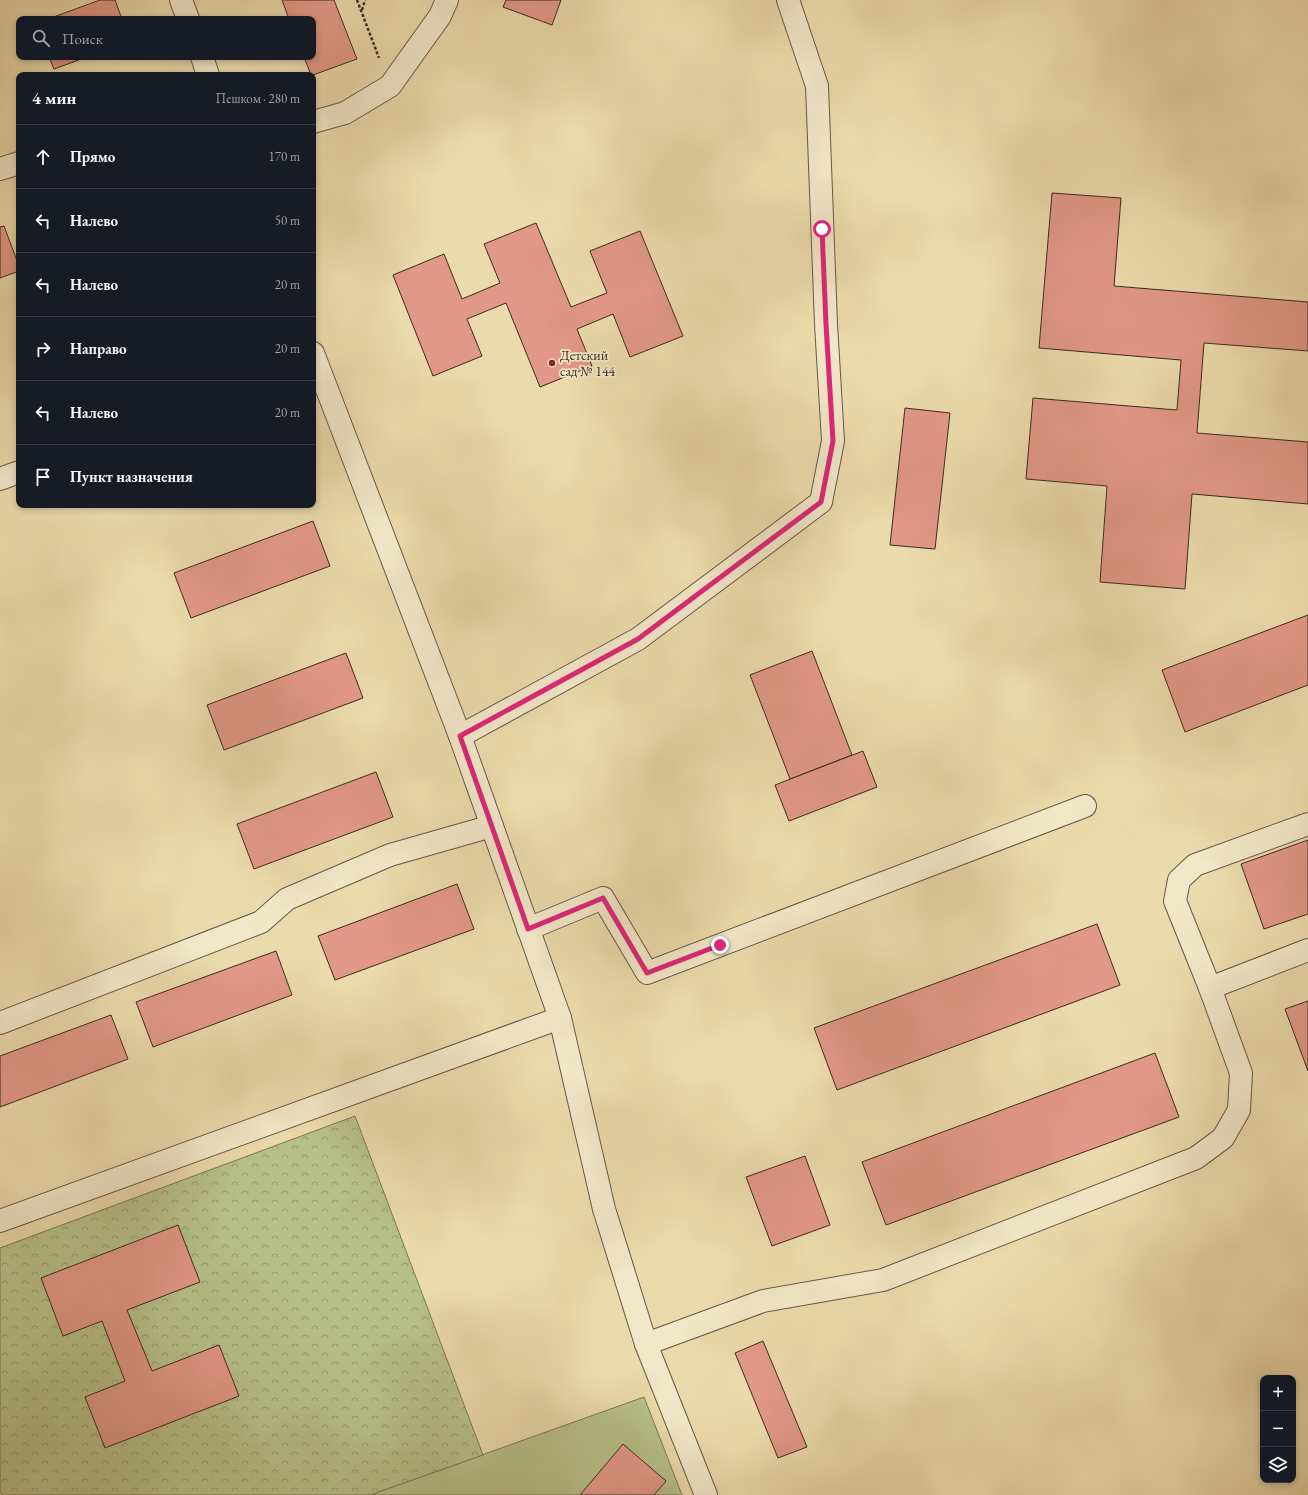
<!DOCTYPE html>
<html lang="ru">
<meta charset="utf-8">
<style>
body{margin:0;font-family:"EB Garamond",serif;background:#242831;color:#f1f3f6}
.controls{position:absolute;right:12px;bottom:12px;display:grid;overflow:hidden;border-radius:8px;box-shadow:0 2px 6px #0003}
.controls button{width:36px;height:36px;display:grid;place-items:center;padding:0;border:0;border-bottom:1px solid #363941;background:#171b24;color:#f1f3f6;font:20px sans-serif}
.stop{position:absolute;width:12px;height:12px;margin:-9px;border:3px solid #db2777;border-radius:50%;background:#fff}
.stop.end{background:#db2777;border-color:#fff;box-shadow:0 1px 4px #0008}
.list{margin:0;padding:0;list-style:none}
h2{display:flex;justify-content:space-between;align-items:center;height:52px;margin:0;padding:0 16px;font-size:17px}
h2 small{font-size:13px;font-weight:400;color:#9ea1a6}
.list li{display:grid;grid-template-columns:26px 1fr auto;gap:12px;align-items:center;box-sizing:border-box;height:64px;padding:0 16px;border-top:1px solid #363941}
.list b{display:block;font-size:15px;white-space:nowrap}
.list em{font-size:13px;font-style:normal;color:#9ea1a6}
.icon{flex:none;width:22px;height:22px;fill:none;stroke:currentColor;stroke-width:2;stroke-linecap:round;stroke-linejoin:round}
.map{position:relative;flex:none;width:1308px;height:1495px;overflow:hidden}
.search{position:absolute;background:#171b24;box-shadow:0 2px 6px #0003;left:16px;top:16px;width:300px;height:44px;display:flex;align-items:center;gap:10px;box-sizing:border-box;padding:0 14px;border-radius:8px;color:#9ea1a6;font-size:15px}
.panel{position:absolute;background:#171b24;box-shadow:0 2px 6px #0003;left:16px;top:72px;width:300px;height:436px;border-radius:8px}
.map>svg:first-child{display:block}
</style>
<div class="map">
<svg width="1308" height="1495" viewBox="0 0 1308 1495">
<defs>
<pattern id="park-crowns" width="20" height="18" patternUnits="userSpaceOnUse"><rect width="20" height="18" fill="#b7c089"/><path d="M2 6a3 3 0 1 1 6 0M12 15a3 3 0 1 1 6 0" fill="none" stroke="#969c70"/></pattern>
</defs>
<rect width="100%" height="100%" fill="#ebdaab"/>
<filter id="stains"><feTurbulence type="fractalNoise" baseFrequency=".005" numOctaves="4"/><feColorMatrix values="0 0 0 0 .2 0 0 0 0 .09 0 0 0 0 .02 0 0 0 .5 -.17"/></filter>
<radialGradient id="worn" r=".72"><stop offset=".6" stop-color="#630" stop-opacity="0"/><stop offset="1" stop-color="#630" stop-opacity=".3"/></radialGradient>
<!-- grass -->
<polygon fill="#b7c089" stroke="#7a7656" points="644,1397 682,1495 370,1495"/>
<!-- park -->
<polygon fill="url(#park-crowns)" stroke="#7a7656" points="355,1116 483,1455 370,1495 2,1495 0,1490 0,1248"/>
<!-- building -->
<g fill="#e29886" stroke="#3c2b24">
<polygon points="100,0 115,0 122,19 48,19"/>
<polygon points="282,0 334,0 357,59 313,75 311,75 304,57 313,57 313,19 289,19"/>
<polygon points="506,0 561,0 552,25 503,7"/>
<polygon points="49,57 87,57 54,69"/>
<polygon points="1052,193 1121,198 1114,286 1308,302 1308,351 1204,343 1197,433 1308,442 1308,504 1192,494 1185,589 1100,582 1107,486 1026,479 1033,398 1177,410 1181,360 1039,348"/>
<polygon points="536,223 571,307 607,293 590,251 640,231 683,336 630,357 613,314 577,329 592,366 540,387 506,303 467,319 482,356 433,376 393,275 444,254 462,299 500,283 484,244"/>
<polygon points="4,226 19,266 19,271 0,278 0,227"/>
<polygon points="905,408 950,413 935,549 890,545"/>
<polygon points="313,521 330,566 191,618 174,573"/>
<polygon points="1308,615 1308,685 1185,732 1162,670"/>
<polygon points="812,651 852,755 790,779 750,675"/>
<polygon points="346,653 363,698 224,750 207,705"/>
<polygon points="863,751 877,787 789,821 775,785"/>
<polygon points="376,772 393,817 254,869 237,824"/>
<polygon points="1308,840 1308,914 1264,929 1241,864"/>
<polygon points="457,884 474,929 335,980 318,936"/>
<polygon points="1097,924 1120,985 837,1090 814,1028"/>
<polygon points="276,951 292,995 153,1047 136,1002"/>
<polygon points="1308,1001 1308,1071 1285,1009"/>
<polygon points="111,1015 128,1059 0,1107 0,1056"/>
<polygon points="1155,1053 1179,1117 886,1225 862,1162"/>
<polygon points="805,1156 830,1225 772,1246 746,1177"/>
<polygon points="178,1225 200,1282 127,1310 152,1371 219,1345 239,1396 105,1448 85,1397 125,1381 102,1321 63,1336 41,1278"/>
<polygon points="763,1341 807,1447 778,1458 735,1353"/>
<polygon points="623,1444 666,1481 654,1495 580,1495"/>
</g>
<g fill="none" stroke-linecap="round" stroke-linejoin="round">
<defs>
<g id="minor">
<polyline points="181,0 188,19"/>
<polyline points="202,57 208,75"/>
<polyline points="313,122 345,113 390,86 440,16 447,0"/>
<polyline points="0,169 19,163"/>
<polyline points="313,353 460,736 560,1018 604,1209 646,1344 706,1495"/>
<polyline points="0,479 19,472"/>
<polyline points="460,736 638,639 821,502 833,441 826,324 817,86 788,0"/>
<polyline points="528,929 603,898 647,973 1085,806"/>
<polyline points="1210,988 1308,950"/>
<polyline points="0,1023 261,922 287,899 390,855 492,826"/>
<polyline points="0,1221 560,1018"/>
<polyline points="646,1344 763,1301 883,1280 1196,1158 1223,1138 1239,1110 1241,1073 1210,988 1175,901 1179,880 1195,865 1308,824"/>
</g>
</defs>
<!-- minor casing -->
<use href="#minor" stroke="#685746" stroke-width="24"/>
<!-- path -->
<g stroke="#3c2b24" stroke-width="2.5" stroke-dasharray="3 2" stroke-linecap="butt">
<polyline points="357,0 379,58"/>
<polyline points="362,10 365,0"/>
</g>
<!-- minor -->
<use href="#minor" stroke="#f2e7c8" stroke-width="22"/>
</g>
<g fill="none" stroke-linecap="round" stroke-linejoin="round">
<!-- route -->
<polyline stroke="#db2777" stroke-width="5" points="720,945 647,973 603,898 528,929 460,736 638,639 821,502 833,441 826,324 822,229"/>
</g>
<!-- markers -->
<circle fill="#8f2418" stroke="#f2e7c8" stroke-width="1.5" cx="552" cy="363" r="4"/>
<g text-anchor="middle" stroke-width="3.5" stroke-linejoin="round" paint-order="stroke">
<!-- poi labels -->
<g font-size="14" fill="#3c2b24" stroke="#f2e7c8" text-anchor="start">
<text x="560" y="360">Детский<tspan x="560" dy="16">сад № 144</tspan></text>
</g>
</g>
<rect width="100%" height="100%" filter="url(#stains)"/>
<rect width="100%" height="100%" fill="url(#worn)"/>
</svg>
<div class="controls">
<button>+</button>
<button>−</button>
<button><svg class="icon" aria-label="layers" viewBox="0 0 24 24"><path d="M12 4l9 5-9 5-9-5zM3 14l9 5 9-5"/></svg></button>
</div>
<div class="stop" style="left:822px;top:229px"></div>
<div class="stop end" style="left:720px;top:945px"></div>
<div class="search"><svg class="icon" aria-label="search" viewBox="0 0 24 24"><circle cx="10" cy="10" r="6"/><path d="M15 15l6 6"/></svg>Поиск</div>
<section class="panel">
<h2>4 мин<small>Пешком · 280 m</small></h2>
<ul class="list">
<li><svg class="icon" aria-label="ahead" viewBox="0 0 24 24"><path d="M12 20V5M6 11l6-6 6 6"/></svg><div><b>Прямо</b></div><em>170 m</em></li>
<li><svg class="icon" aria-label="left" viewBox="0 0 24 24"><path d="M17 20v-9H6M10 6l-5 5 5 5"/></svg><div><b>Налево</b></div><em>50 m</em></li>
<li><svg class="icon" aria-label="left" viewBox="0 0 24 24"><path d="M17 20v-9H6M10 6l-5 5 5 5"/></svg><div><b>Налево</b></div><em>20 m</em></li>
<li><svg class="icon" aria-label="right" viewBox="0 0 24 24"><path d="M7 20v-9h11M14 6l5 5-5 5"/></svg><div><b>Направо</b></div><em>20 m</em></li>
<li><svg class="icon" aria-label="left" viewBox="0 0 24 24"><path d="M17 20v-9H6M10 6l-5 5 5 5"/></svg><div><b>Налево</b></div><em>20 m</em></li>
<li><svg class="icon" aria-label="arrive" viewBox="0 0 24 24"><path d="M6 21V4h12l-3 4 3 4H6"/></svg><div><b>Пункт назначения</b></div></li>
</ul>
</section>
</div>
